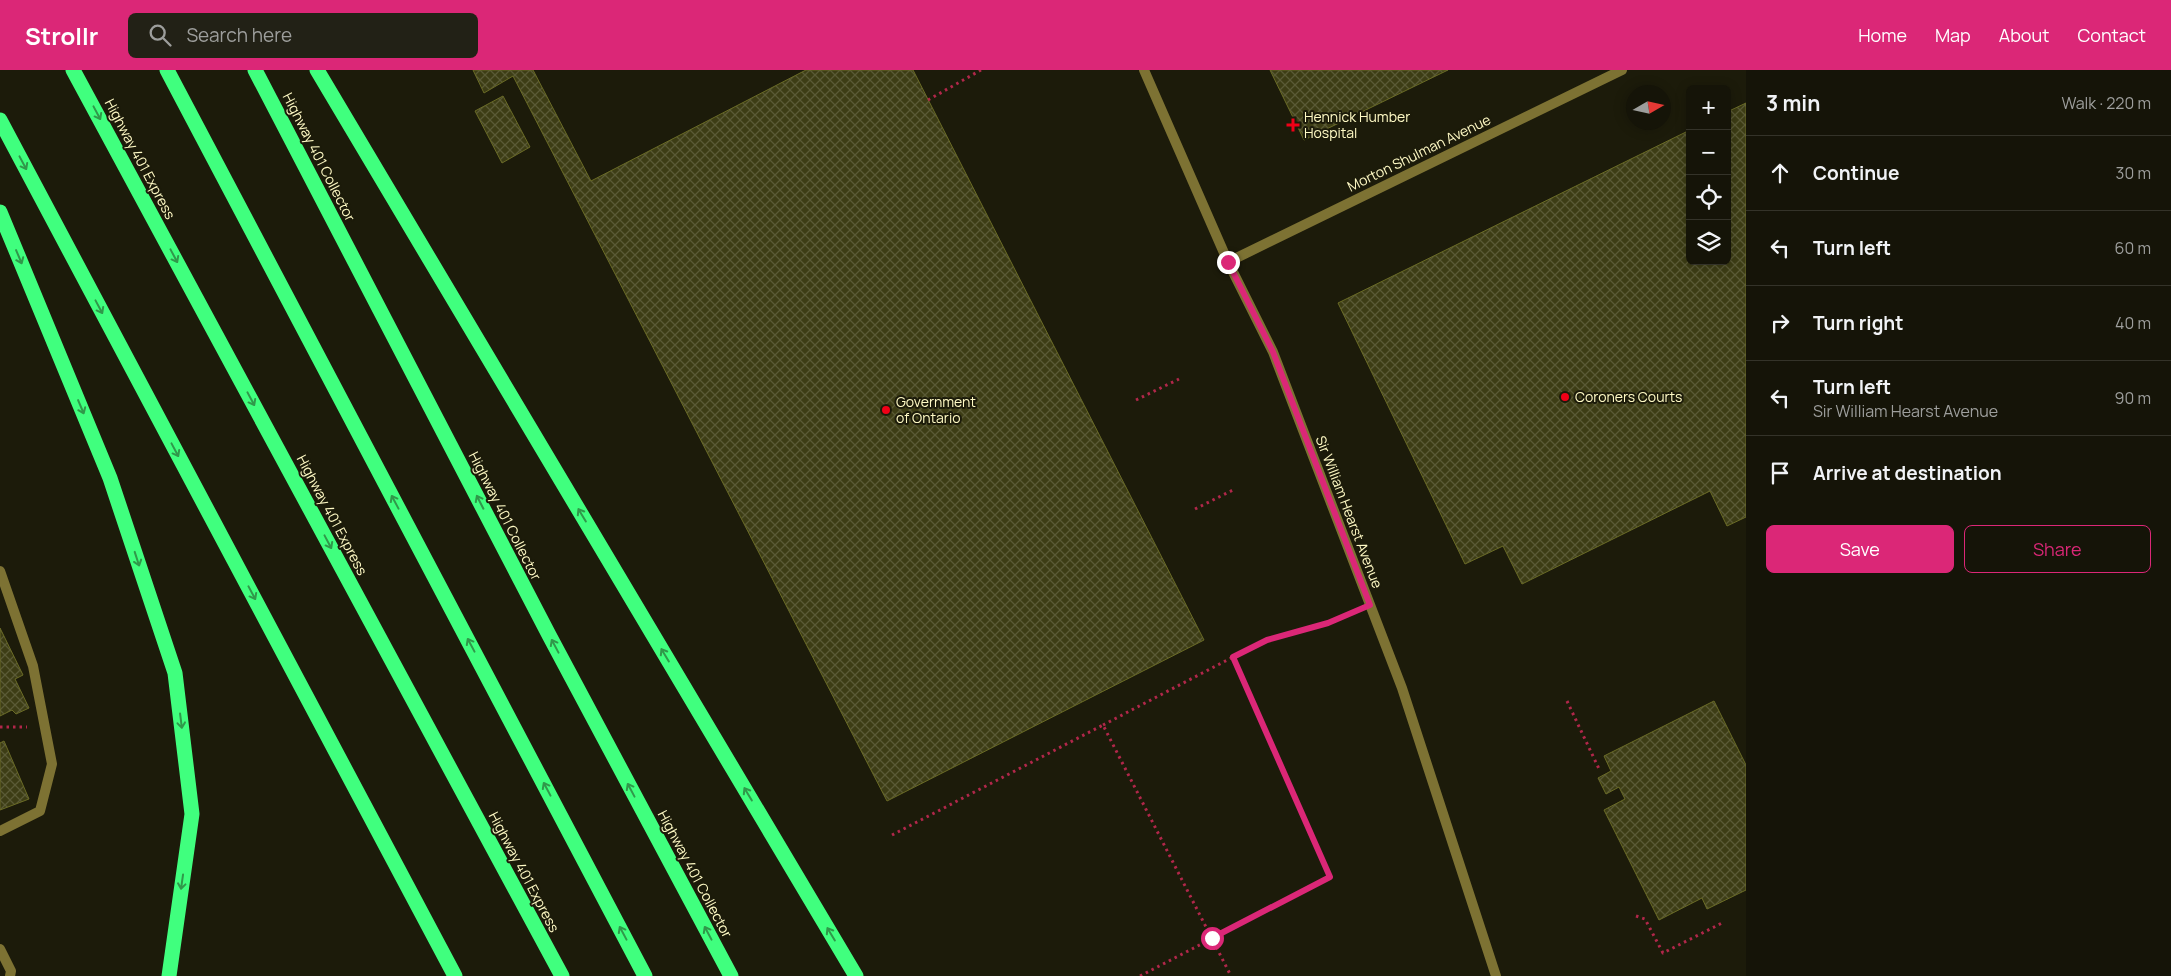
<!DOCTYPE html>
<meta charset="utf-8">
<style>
body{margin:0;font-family:Manrope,sans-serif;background:#222116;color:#f1f3f6}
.controls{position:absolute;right:15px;top:15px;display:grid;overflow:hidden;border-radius:8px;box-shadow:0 2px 12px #0003}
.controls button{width:45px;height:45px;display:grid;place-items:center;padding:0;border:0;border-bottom:1px solid #343329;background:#151408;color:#f1f3f6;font:25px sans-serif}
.compass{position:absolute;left:1626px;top:15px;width:45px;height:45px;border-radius:50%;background:#151408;box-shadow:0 2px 12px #0003;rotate:81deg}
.stop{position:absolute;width:15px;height:15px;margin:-11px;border:4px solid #db2777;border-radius:50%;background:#fff}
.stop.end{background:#db2777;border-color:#fff;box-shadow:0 1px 5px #0008}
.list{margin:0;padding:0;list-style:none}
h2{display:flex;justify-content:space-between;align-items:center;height:65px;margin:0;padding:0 20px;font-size:21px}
h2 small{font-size:16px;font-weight:400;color:#9d9e9c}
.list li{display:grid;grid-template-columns:32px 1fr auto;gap:15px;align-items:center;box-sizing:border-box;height:75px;padding:0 20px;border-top:1px solid #343329}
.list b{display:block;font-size:19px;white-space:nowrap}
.list p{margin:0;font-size:16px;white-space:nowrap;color:#9d9e9c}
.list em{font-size:16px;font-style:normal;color:#9d9e9c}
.actions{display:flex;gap:10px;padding:15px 20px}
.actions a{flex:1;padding:11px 0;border:1px solid #db2777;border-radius:8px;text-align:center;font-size:18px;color:#db2777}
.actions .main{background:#db2777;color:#fff}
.icon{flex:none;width:28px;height:28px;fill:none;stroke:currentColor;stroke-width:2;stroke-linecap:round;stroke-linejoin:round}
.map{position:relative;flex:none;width:1746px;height:906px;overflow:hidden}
header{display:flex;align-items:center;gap:30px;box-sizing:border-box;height:70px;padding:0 25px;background:#db2777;color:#fff}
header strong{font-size:24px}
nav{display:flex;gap:28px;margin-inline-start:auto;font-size:18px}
.search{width:350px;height:45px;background:#222116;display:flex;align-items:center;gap:12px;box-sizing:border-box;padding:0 18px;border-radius:8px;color:#9d9e9c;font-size:19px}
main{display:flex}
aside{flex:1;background:#151408}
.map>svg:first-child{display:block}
</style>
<header>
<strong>Strollr</strong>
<div class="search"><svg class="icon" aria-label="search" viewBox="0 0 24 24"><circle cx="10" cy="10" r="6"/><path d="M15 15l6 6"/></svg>Search here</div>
<nav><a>Home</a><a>Map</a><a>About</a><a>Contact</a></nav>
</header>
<main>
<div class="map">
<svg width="1746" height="906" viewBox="0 0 1746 906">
<defs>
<pattern id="building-cross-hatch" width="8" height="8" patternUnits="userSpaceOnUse" patternTransform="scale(1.25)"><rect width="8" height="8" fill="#3d3d15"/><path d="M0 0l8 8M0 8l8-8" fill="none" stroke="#5a5a36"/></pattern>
</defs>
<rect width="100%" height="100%" fill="#1c1b0a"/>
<!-- building -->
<g fill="url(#building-cross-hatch)" stroke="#6a6b26">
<polygon points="473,0 533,0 591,111 806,0 913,0 1204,570 887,731 513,6 484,23"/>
<polygon points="1270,0 1448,0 1304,70"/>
<polygon points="503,26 530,77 502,93 475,41"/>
<polygon points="1746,33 1746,447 1727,456 1710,421 1522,514 1503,476 1465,494 1338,233 1690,60 1690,191 1727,191 1727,42"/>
<polygon points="0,558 23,605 15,609 29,638 16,644 12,640 0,646"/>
<polygon points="1714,631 1746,695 1746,820 1707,839 1702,828 1659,850 1604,740 1625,729 1619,717 1606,724 1598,708 1611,701 1604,686"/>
<polygon points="4,671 29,729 0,740 0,673"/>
</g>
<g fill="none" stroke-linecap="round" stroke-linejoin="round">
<!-- path -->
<g stroke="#b1274a" stroke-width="3" stroke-dasharray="2.5 4" stroke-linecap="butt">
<polyline points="928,30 981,0"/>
<polyline points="1136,330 1179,309"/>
<polyline points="1195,439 1235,419"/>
<polyline points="1567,631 1600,701"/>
<polyline points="1103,655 1233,587"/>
<polyline points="0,657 27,657"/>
<polyline points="892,765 1103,655 1231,906"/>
<polyline points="1636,846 1645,849 1663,883 1722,853"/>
<polyline points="1140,906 1330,807 1233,587 1267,570 1328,553 1353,542"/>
</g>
<!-- lane -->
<g stroke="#7d7233" stroke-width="10">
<polyline points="1144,0 1228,192 1273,282 1402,618 1496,906"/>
<polyline points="0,501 33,596 52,694 40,741 0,761"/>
<polyline points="0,879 11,901 10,906"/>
</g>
<!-- street -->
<polyline stroke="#7d7233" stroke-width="10" points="1228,192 1622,0"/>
<!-- highway -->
<g stroke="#40ff7e" stroke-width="15">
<polyline points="73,0 562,906"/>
<polyline points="167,0 645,906"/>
<polyline points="255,0 549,565 731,906"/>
<polyline points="317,0 856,906"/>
<polyline points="0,50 455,906"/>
<polyline points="0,142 110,408 175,603 192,744 169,906"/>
</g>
</g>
<!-- one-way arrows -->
<defs><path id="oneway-shaft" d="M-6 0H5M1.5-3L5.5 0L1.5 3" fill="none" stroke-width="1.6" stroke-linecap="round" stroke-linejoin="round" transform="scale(1.25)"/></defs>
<g stroke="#30984a">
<use href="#oneway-shaft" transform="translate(97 43) rotate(62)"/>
<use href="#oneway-shaft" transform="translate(23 93) rotate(62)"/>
<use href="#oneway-shaft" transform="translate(174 186) rotate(62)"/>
<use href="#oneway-shaft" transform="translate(19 187) rotate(67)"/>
<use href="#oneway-shaft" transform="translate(99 237) rotate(62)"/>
<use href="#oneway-shaft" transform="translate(251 329) rotate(62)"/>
<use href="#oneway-shaft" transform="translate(81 337) rotate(67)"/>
<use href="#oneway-shaft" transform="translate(175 380) rotate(62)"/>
<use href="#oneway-shaft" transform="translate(395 432) rotate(-118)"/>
<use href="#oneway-shaft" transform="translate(480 432) rotate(-117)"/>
<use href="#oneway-shaft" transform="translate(582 445) rotate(-121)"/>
<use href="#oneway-shaft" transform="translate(328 472) rotate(62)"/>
<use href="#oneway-shaft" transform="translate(137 489) rotate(72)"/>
<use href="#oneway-shaft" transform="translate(252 523) rotate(62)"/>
<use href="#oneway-shaft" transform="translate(471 575) rotate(-118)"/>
<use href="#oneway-shaft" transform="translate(555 576) rotate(-118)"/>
<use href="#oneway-shaft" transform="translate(665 585) rotate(-121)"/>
<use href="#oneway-shaft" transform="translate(181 651) rotate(83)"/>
<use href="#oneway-shaft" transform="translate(547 719) rotate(-118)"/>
<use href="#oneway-shaft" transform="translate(631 720) rotate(-118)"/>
<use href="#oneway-shaft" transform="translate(748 724) rotate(-121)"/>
<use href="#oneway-shaft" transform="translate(182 812) rotate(98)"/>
<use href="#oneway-shaft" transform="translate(623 863) rotate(-118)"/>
<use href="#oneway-shaft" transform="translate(708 863) rotate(-118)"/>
<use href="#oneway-shaft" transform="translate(831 864) rotate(-121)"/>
</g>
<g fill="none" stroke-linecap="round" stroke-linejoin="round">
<!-- route -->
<polyline stroke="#db2777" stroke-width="6" points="1212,868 1330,807 1233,587 1267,570 1328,553 1370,535 1273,282 1228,192"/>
</g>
<!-- markers -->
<g fill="#f00017" stroke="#1c1b0a" stroke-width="2">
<path d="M1290.5 47.5h5v5h5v5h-5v5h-5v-5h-5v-5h5z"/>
<circle cx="1565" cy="327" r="5"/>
<circle cx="886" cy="340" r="5"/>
</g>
<g text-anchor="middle" stroke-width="4" stroke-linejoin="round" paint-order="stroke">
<!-- poi labels -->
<g font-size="14" fill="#fffac5" stroke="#1c1b0a" text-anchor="start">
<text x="1304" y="52">Hennick Humber<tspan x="1304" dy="16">Hospital</tspan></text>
<text x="1575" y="332">Coroners Courts</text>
<text x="896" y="337">Government<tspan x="896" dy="16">of Ontario</tspan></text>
</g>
<!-- street labels -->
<g font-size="14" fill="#fffac5" stroke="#1c1b0a">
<text transform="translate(1419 83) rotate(-26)" y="5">Morton Shulman Avenue</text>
<text transform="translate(319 87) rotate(63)" y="5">Highway 401 Collector</text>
<text transform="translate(140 89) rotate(62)" y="5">Highway 401 Express</text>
<text transform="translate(1349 442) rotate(69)" y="5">Sir William Hearst Avenue</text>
<text transform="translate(332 445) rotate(62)" y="5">Highway 401 Express</text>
<text transform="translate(505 446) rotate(63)" y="5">Highway 401 Collector</text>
<text transform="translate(524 802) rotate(62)" y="5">Highway 401 Express</text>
<text transform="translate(695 804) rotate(62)" y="5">Highway 401 Collector</text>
</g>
</g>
</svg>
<div class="controls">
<button>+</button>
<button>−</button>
<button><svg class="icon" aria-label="locate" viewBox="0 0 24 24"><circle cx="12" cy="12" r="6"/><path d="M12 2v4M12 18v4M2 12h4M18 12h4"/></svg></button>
<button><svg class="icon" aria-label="layers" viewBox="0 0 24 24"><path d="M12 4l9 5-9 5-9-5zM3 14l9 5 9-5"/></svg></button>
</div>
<svg class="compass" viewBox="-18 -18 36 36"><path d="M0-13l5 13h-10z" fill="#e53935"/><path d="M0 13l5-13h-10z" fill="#9d9e9c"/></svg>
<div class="stop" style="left:1212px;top:868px"></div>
<div class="stop end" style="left:1228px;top:192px"></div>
</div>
<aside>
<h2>3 min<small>Walk · 220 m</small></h2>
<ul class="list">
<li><svg class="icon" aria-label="ahead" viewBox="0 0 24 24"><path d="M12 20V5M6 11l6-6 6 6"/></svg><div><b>Continue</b></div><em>30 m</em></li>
<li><svg class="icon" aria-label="left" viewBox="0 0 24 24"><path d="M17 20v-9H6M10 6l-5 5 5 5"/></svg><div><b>Turn left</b></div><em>60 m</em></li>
<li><svg class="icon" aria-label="right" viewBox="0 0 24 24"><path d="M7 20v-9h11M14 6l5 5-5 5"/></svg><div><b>Turn right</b></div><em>40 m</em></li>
<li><svg class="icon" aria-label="left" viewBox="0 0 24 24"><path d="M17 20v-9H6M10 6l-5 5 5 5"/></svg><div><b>Turn left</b><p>Sir William Hearst Avenue</p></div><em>90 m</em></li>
<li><svg class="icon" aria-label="arrive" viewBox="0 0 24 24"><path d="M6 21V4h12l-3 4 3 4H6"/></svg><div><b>Arrive at destination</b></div></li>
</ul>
<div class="actions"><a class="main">Save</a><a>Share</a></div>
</aside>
</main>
